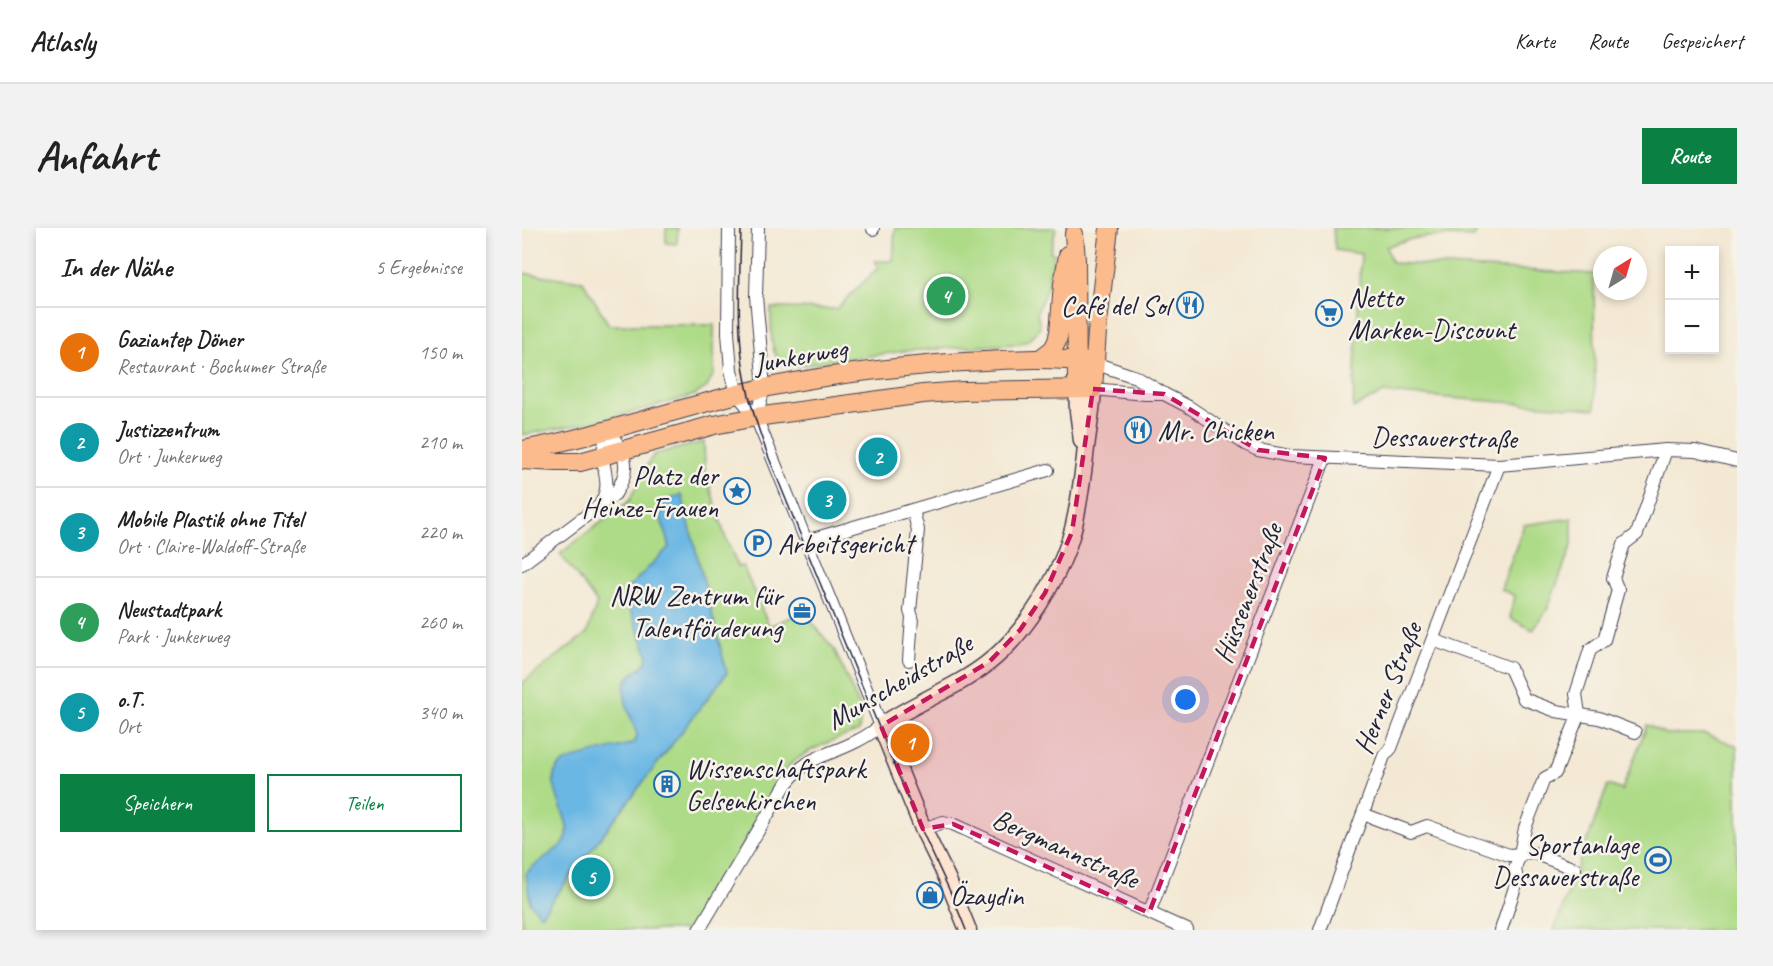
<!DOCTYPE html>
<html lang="de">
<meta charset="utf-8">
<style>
body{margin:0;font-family:Caveat,sans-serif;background:#f2f2f2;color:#222}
.controls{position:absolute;right:18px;top:18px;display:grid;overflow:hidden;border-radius:0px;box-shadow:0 3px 9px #0003}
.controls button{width:54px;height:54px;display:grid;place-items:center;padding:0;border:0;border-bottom:2px solid #e0e0e0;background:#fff;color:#222;font:30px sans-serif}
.compass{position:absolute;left:1071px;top:18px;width:54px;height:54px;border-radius:50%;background:#fff;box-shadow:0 3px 9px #0003;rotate:37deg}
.you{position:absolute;left:664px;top:472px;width:21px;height:21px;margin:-15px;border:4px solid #fff;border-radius:50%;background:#1a73e8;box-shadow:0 0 0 9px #1a73e833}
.badge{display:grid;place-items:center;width:39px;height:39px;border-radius:50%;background:#0b8043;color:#fff;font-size:20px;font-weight:700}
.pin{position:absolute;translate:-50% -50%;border:3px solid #fff;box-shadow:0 2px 6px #0006}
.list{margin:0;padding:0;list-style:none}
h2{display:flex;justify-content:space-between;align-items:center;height:78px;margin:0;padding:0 24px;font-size:26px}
h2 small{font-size:20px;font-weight:400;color:#767676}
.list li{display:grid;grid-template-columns:39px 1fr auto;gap:18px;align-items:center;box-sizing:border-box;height:90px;padding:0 24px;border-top:2px solid #e0e0e0}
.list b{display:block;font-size:22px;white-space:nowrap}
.list p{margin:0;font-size:20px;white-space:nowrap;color:#767676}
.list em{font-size:20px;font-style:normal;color:#767676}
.actions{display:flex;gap:12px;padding:18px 24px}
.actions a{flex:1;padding:14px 0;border:2px solid #0b8043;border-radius:0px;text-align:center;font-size:21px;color:#0b8043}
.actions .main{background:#0b8043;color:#fff}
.map{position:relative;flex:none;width:1215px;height:702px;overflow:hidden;border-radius:0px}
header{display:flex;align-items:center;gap:36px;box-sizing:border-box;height:84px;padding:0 30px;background:#fff;border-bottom:2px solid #e0e0e0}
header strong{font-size:28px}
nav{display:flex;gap:33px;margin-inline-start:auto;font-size:21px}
.intro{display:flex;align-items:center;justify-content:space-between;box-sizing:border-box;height:144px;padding:0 36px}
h1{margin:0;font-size:42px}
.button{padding:15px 27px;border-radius:0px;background:#0b8043;color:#fff;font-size:21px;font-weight:700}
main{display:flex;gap:36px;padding:0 36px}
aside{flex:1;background:#fff;border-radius:0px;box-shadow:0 3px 9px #0003}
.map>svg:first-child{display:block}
</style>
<header>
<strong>Atlasly</strong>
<nav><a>Karte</a><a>Route</a><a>Gespeichert</a></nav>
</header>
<div class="intro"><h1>Anfahrt</h1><a class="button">Route</a></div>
<main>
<aside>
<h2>In der Nähe<small>5 Ergebnisse</small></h2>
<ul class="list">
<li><span class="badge" style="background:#e8710a">1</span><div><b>Gaziantep Döner</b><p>Restaurant · Bochumer Straße</p></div><em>150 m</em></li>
<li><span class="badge" style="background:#0f9aa8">2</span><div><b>Justizzentrum</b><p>Ort · Junkerweg</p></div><em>210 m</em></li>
<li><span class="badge" style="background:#0f9aa8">3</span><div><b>Mobile Plastik ohne Titel</b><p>Ort · Claire-Waldoff-Straße</p></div><em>220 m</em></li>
<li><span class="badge" style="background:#2e9e5b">4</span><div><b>Neustadtpark</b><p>Park · Junkerweg</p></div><em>260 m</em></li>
<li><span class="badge" style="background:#0f9aa8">5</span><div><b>o.T.</b><p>Ort</p></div><em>340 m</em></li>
</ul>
<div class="actions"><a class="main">Speichern</a><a>Teilen</a></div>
</aside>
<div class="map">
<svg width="1215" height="702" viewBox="0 0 1215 702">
<rect width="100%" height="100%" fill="#f7f3e8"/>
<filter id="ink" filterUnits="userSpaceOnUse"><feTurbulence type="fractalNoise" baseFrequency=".0167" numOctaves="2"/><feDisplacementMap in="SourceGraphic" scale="12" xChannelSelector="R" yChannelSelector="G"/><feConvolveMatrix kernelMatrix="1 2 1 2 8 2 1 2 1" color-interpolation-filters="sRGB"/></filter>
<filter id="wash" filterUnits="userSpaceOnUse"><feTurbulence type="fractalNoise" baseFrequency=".008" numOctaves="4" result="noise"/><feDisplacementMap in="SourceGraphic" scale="24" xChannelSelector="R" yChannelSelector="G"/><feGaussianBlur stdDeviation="1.35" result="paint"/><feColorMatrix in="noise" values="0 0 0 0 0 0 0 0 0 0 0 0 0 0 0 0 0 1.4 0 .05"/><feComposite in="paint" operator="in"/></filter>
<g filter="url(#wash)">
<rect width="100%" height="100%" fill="#f3e8d3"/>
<!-- green -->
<g fill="#aedb87" stroke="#687e61" stroke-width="1.5">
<polygon points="144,0 156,0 155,16 144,15"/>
<path d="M373 0H534L528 24 532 25 526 57 515 84 518 99C511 109 506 115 494 116L383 123 273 138C244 138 250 100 249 80L314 81 356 40 353 33H371Z"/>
<path d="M811 0H956L952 9C921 8 894 6 864 19L870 35 1072 46 1073 181 861 165 831 180 839 26 813 22Z"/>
<polygon points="0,45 61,53 87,97 192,97 192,145 185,159 173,167 81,192 0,207"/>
<path d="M182 214 183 243 204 311 216 339 221 338 247 398 282 384 313 423 339 482 337 503C310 513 282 521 262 543L191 670 170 702H0V455L65 405 75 375 38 326 107 273 128 232 133 226Z"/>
<polygon points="1050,290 1050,317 1025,382 1011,402 988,390 993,368 979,361 1002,297"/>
<polygon points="1125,497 1144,506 1184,506 1215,518 1215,702 1032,702 1086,557 1100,562"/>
</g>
<!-- water -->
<path fill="#6ab7e4" stroke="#466c90" stroke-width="1.5" d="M160 267 205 445 19 687 8 675 4 646 9 640 41 616C59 596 13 551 41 535 58 526 89 521 109 516L113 513 115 507C111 495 99 468 103 456 107 443 125 441 126 427L102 367 104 362 147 319C148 305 131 288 142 276 147 270 153 268 160 267Z"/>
</g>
<g filter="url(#ink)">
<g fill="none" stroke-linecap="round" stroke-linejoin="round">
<defs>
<g id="minor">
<polyline points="351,1 351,0"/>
<polyline points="572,135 614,149 642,166 667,179 723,216 736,222 768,228 977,237 1144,222 1173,223 1215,233"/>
<polyline points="571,161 623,166 641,166"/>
<polyline points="234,189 242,160 234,68 236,0"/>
<path d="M78 277C89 257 83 251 81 230 80 221 84 211 86 202"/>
<polyline points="284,313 526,242"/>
<path d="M0 336 93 266C111 239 103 226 86 202"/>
<polyline points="911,412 988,440 1002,471 1034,483 1077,490 1113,504"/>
<polyline points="387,432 390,389 388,383 396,302 391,282"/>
<polyline points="1023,550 1033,545 1057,486 1054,466 1068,422 1082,412 1096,362 1091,350 1102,316 1115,306 1144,222"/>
<polyline points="841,586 889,604 905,598 987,627 1011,625 1053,641"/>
<polyline points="401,601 421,594 431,596 665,702"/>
<polyline points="627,685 803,230"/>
<path d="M177 702 264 556C287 526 305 529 335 513 344 509 352 503 359 498L234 189 215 166 209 142 206 105 207 0"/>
<polyline points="798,702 862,528 869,520 977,237"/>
<polyline points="979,702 995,653 993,640 998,626 1003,600 1020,556"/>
</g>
<g id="secondary">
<polyline points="555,160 556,183 560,213"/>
<path d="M446 702 425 650 401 601 359 498C393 474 433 461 466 435 503 406 539 348 551 301 557 278 560 253 563 229 565 206 570 184 571 161"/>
</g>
<g id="primary">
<polyline points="552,6 554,32 555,160"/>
<polyline points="518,131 531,121 535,113 537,104 541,56 546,27"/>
<path d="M0 222C73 209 144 184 216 166 285 149 356 141 427 135 475 132 525 128 572 135"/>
<polyline points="0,232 34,234 58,234 192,197 234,189 401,166 441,163 571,161 575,104 587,0"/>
</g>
</defs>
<!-- minor casing -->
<use href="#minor" stroke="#414052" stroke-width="14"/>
<!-- secondary casing -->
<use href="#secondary" stroke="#414052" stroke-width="19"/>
<!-- primary casing -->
<use href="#primary" stroke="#414052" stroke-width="20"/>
<!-- minor -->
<use href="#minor" stroke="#fff" stroke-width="12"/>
<!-- secondary -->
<use href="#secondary" stroke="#fde4d1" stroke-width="16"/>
<!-- primary -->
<use href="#primary" stroke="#fbbb8c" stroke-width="18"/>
<!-- tram -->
<path stroke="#22223b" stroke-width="1.5" d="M219 0C218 49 214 101 223 149 228 177 237 204 247 230L394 590 431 670 444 702"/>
</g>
</g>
<!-- marked area -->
<path fill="#c2185b" fill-opacity="0.2" stroke="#c2185b" stroke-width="4.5" stroke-dasharray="12 8" stroke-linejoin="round" d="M571 161 642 166 736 222 803 230 627 685 431 596 401 601 359 498 467 434 498 402 523 365 550 304Z"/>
<!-- icons -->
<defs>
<symbol id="restaurant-ring" viewBox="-11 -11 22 22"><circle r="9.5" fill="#f7f3e8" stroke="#1f6fb2" stroke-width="1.5"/><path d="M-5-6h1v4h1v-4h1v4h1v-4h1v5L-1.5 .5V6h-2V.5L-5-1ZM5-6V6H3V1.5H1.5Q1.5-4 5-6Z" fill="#1f6fb2"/></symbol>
<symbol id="supermarket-ring" viewBox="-11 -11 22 22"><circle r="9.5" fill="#f7f3e8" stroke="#1f6fb2" stroke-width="1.5"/><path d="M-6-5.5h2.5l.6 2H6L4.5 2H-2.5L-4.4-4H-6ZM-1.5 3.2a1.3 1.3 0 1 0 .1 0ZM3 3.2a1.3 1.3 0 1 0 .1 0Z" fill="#1f6fb2"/></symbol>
<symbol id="sight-ring" viewBox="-11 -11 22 22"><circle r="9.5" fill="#f7f3e8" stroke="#1f6fb2" stroke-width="1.5"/><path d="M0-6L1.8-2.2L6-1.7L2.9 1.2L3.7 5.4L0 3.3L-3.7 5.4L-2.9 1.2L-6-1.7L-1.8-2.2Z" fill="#1f6fb2"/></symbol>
<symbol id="parking-ring" viewBox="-11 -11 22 22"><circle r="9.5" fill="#f7f3e8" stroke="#1f6fb2" stroke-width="1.5"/><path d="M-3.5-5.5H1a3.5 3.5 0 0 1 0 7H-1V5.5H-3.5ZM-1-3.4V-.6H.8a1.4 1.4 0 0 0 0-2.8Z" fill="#1f6fb2"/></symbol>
<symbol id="office-ring" viewBox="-11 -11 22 22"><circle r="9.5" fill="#f7f3e8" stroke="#1f6fb2" stroke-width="1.5"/><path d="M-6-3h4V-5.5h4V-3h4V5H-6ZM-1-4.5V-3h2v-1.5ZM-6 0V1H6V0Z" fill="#1f6fb2"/></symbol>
<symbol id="building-ring" viewBox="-11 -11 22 22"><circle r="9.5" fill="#f7f3e8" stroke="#1f6fb2" stroke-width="1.5"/><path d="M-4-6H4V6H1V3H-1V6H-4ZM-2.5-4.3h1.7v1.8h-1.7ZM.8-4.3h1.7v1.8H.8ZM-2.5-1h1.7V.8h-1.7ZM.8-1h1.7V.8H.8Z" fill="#1f6fb2"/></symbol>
<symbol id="stadium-ring" viewBox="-11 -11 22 22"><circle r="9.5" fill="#f7f3e8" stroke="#1f6fb2" stroke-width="1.5"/><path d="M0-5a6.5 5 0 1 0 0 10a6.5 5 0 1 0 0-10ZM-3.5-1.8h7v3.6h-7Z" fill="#1f6fb2"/></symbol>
<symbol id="shop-ring" viewBox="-11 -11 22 22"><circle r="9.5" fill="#f7f3e8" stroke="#1f6fb2" stroke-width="1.5"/><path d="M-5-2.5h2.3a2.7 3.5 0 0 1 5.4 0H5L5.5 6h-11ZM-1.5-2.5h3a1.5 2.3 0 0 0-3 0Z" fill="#1f6fb2"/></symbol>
</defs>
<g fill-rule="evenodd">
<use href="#restaurant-ring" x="653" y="62" width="30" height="30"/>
<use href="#supermarket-ring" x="792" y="70" width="30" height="30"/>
<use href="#restaurant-ring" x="601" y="187" width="30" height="30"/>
<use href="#sight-ring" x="200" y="248" width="30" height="30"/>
<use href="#parking-ring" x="221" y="300" width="30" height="30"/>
<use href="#office-ring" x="265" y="368" width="30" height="30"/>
<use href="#building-ring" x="130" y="541" width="30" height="30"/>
<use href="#stadium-ring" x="1121" y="617" width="30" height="30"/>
<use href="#shop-ring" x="393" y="652" width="30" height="30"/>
</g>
<g text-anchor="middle" stroke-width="5" stroke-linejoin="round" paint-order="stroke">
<!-- poi labels -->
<g font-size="28" fill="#22223b" stroke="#f7f3e8" text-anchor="start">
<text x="826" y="79">Netto<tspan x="826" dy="32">Marken-Discount</tspan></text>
<text x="648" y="87" text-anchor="end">Café del Sol</text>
<text x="636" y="212">Mr. Chicken</text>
<text x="196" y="257" text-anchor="end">Platz der<tspan x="196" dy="32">Heinze-Frauen</tspan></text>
<text x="256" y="325">Arbeitsgericht</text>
<text x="260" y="377" text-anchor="end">NRW Zentrum für<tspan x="260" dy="32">Talentförderung</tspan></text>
<text x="164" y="550">Wissenschaftspark<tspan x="164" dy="32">Gelsenkirchen</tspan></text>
<text x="1116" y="626" text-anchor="end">Sportanlage<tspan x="1116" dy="32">Dessauerstraße</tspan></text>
<text x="428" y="677">Özaydin</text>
</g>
<!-- street labels -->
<g font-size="28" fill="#22223b" stroke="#f7f3e8">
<text transform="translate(278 127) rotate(-10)" y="10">Junkerweg</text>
<text transform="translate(922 209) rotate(1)" y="10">Dessauerstraße</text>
<text transform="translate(725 365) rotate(-69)" y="10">Hüssenerstraße</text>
<text transform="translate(377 453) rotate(-30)" y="10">Munscheidstraße</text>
<text transform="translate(865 460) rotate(-68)" y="10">Herner Straße</text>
<text transform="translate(544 620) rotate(24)" y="10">Bergmannstraße</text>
</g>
</g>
</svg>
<div class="controls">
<button>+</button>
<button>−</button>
</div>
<svg class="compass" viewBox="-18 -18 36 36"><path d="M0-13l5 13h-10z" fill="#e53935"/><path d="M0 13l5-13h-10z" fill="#767676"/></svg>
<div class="you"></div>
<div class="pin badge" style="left:388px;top:515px;background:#e8710a">1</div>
<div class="pin badge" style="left:356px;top:229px;background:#0f9aa8">2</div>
<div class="pin badge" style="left:305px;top:272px;background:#0f9aa8">3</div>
<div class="pin badge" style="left:424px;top:68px;background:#2e9e5b">4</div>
<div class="pin badge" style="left:69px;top:649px;background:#0f9aa8">5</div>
</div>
</main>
